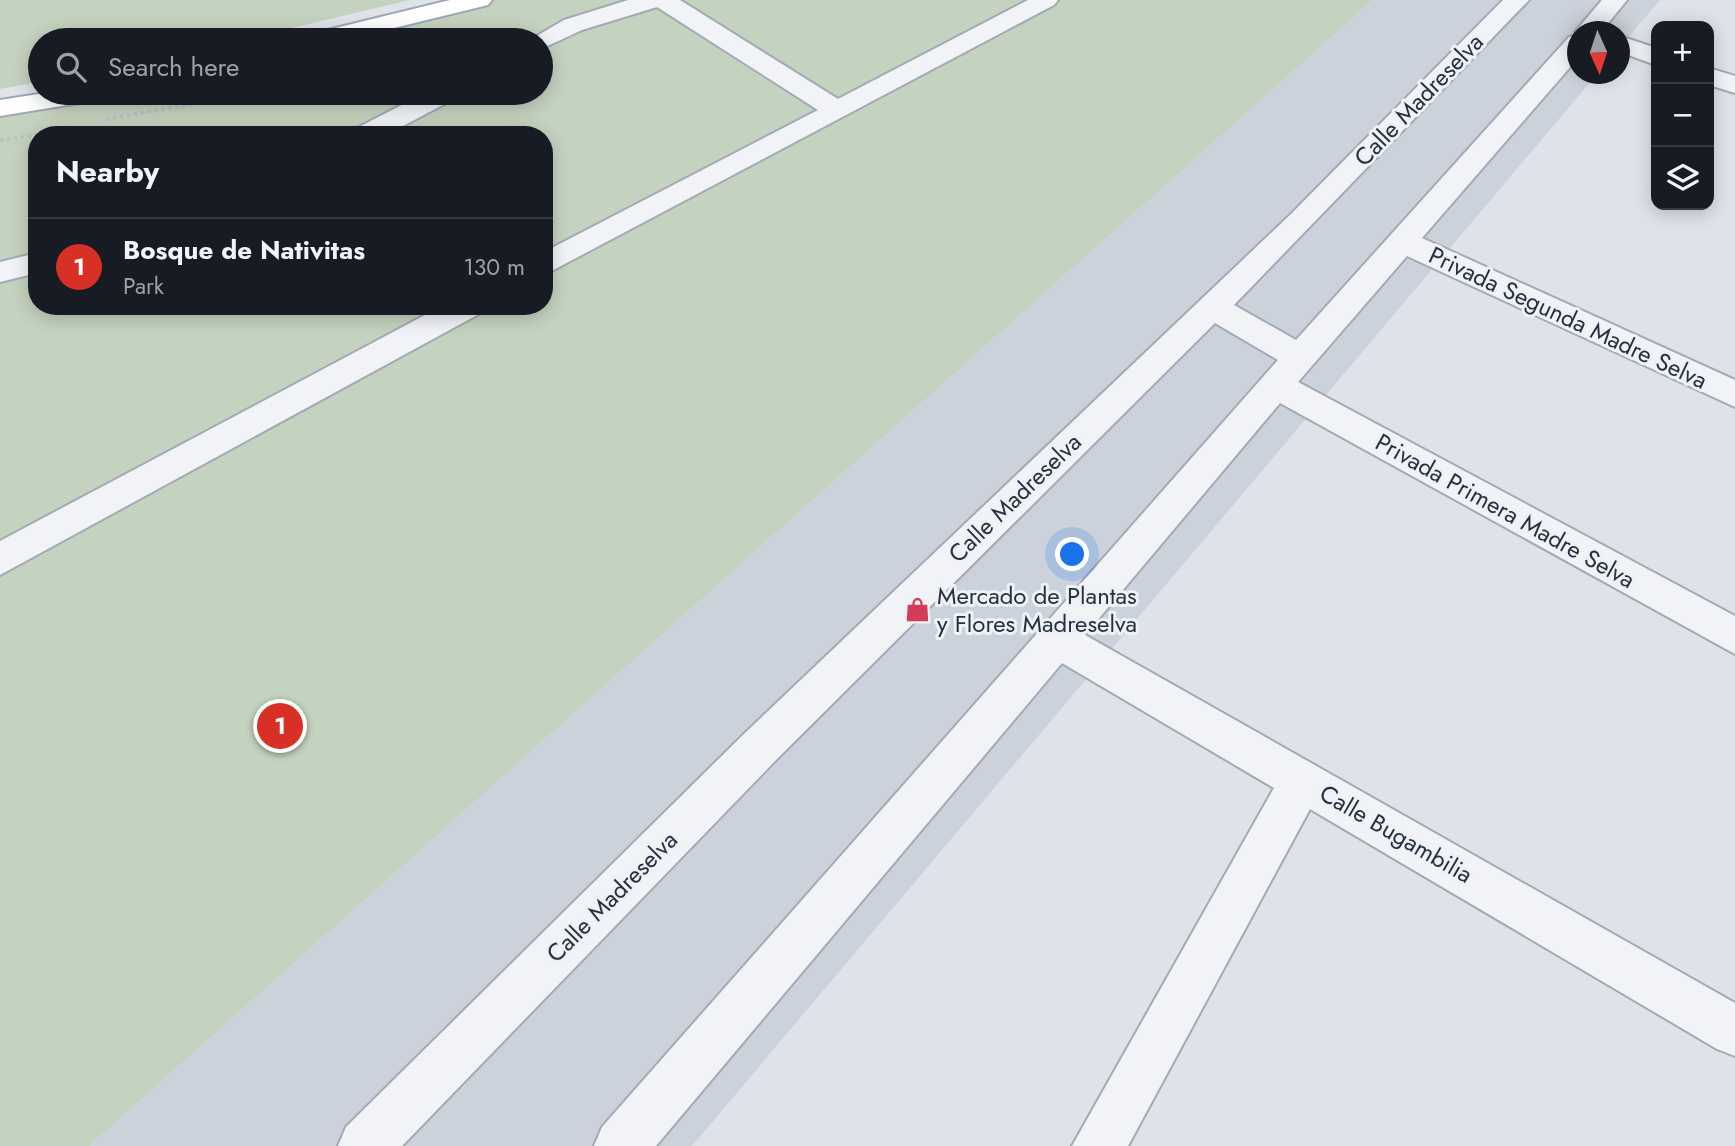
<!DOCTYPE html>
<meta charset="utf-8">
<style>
body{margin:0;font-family:Jost,sans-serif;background:#20242c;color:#f1f3f6}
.controls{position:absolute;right:21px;top:21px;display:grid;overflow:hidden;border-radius:14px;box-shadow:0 4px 18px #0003}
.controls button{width:63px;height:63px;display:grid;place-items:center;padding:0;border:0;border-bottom:2px solid #363941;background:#171b24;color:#f1f3f6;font:35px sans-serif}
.compass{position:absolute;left:1567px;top:21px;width:63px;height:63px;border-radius:50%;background:#171b24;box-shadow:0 4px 18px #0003;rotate:177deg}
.you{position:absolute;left:1073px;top:555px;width:24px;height:24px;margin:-18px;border:5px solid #fff;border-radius:50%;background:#1a73e8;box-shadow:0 0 0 10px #1a73e833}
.badge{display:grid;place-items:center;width:46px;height:46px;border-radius:50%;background:#d93025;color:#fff;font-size:23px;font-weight:700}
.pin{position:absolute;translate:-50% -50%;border:4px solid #fff;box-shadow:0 2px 7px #0006}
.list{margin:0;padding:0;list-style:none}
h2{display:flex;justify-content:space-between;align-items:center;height:91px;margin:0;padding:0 28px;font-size:30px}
h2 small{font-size:23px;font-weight:400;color:#9ea1a6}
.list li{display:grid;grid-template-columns:46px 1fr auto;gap:21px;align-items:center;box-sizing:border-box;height:98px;padding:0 28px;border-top:2px solid #363941}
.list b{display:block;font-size:26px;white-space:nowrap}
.list p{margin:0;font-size:23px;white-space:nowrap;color:#9ea1a6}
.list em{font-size:23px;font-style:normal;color:#9ea1a6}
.icon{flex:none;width:38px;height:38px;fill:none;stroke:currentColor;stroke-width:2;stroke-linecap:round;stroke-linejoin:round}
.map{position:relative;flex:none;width:1735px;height:1146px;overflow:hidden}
.search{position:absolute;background:#171b24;box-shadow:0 4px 18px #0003;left:28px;top:28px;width:525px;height:77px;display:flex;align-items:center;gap:18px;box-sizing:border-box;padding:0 24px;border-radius:38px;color:#9ea1a6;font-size:26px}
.panel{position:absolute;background:#171b24;box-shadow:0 4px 18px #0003;left:28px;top:126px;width:525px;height:189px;border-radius:28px}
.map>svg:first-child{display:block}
</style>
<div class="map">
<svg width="1735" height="1146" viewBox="0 0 1735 1146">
<rect width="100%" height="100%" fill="#dee3e9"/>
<!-- built -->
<polygon fill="#ccd2db" points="1373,0 1660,0 1620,47 1620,32 1578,32 1578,74 1597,74 692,1146 89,1146"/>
<!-- green -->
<g fill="#c4d3bf" fill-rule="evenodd">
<polygon points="0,0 410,0 241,40 40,40 40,82 0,89"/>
<path d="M490 0H1373L89 1146H0V112L109 93H541V40H327ZM37 135H544V306H37Z"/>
</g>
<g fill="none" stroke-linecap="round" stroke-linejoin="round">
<defs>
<g id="minor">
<polygon points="628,0 680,0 838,99 1028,0 1058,0 1054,5 544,275 544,252 818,110 657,7 582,30 541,49 541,40 530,40 564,20"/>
<polygon points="1503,0 1529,0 1234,305 1296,340 1569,37 1577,35 1575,32 1602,0 1627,0 1601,32 1578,32 1578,58 1422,238 1735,380 1735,407 1407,256 1298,382 1735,616 1735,654 1280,403 1085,635 1735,1003 1735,1056 1717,1049 1310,809 1128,1146 1072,1146 1274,788 1062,663 656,1146 594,1146 602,1127 1278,360 1215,323 776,760 402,1146 338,1146 346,1127 746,732 1291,214"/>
<polygon points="1620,36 1656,48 1656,65 1620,52"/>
<polygon points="1709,68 1735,76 1735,93 1709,85"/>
<polygon points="425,93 458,93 454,99 386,135 351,135 355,129"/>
<polygon points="37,253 37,273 0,282 0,262"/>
<polygon points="442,306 484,306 479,314 0,575 0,541"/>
</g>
<g id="major">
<polygon points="450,0 492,0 488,5 345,40 304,40 307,35"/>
<polygon points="45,93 105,93 101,99 92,101 0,116 0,100"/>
</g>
</defs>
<!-- minor casing -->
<use href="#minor" stroke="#a3aab3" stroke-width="4"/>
<!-- major casing -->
<use href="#major" stroke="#9da7b5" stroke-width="4"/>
<!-- path -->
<g stroke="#bcc1c7" stroke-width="3.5" stroke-dasharray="3.5 3.5" stroke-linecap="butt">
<polyline points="480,40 514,34"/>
<polyline points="106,119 257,93"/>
<polyline points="38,135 64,129"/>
<polyline points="0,140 37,135"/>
</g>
<!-- minor -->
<use href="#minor" fill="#f1f3f7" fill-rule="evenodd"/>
<!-- major -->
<use href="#major" fill="#fff" fill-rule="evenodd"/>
</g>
<!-- icons -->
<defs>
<symbol id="shop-bare" viewBox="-9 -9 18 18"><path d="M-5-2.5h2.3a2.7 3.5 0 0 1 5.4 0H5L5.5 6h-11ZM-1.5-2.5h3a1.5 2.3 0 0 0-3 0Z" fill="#d53c57" stroke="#eef1f6" stroke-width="2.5" paint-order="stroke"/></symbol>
</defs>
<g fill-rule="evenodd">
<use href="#shop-bare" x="900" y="592" width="35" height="35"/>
</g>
<g text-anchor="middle" stroke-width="6" stroke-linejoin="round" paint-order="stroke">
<!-- street labels -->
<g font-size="24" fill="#263140" stroke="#eef1f6">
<text transform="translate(1419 100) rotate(-46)" y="8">Calle Madreselva</text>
<text transform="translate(1568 318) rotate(25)" y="8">Privada Segunda Madre Selva</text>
<text transform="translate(1015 498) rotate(-44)" y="8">Calle Madreselva</text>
<text transform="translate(1505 511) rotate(29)" y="8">Privada Primera Madre Selva</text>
<text transform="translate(1396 834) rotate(30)" y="8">Calle Bugambilia</text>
<text transform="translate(612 897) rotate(-45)" y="8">Calle Madreselva</text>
</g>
<!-- poi labels -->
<g font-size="24" fill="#263140" stroke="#eef1f6" text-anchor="start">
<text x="937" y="604">Mercado de Plantas<tspan x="937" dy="28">y Flores Madreselva</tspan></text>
</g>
</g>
</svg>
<div class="controls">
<button>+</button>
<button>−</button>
<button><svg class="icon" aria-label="layers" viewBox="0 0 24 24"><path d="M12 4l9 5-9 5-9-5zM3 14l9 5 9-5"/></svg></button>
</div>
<svg class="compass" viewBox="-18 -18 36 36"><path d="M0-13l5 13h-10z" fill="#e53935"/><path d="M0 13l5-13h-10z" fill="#9ea1a6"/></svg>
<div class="you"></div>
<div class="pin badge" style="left:280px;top:726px">1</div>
<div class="search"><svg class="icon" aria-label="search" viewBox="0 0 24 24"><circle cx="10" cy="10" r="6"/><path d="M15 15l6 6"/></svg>Search here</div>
<section class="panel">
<h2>Nearby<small></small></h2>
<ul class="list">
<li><span class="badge">1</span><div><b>Bosque de Nativitas</b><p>Park</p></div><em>130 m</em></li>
</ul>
</section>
</div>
